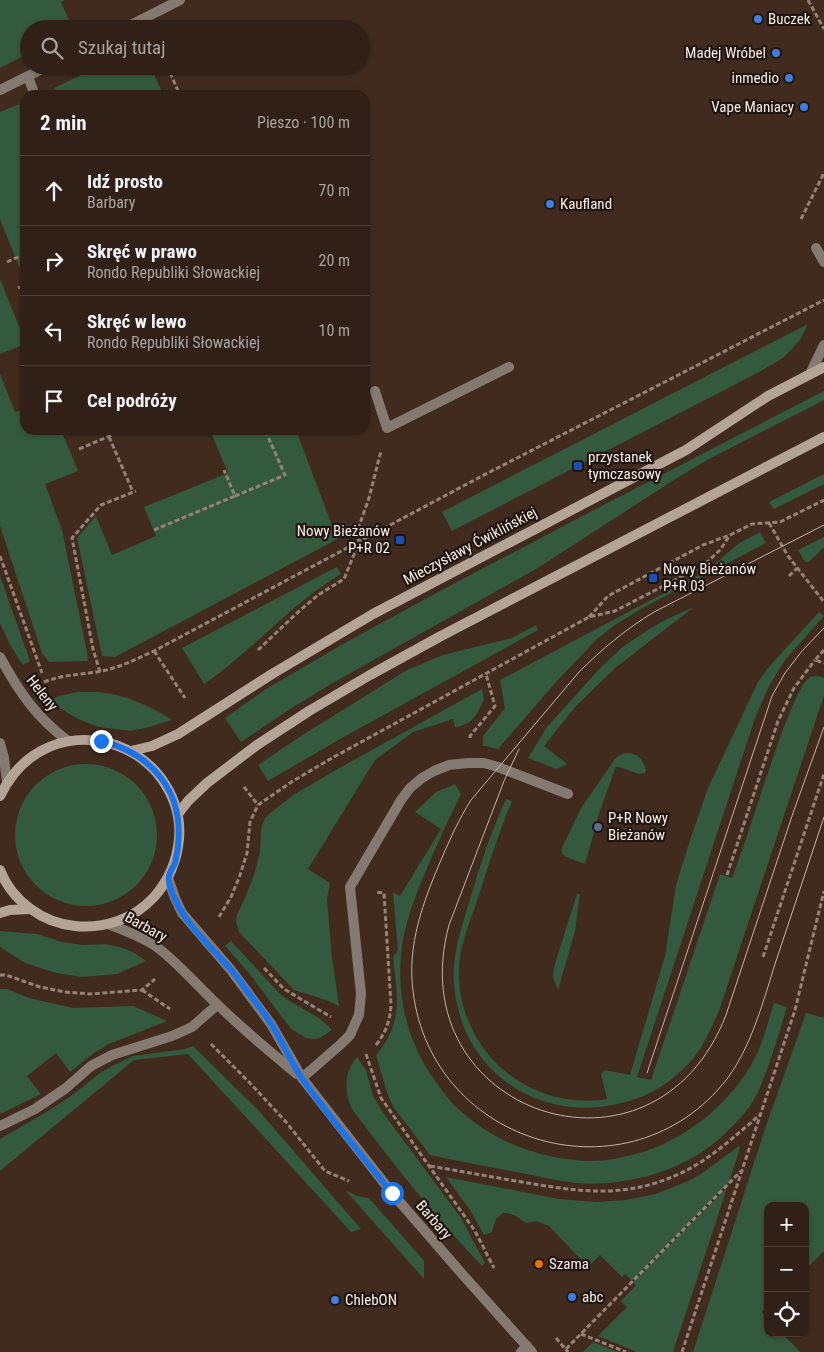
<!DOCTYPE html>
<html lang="pl">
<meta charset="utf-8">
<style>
body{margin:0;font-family:"Roboto Condensed",sans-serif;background:#392820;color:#f1f3f6}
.controls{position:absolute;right:15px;bottom:15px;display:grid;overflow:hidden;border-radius:10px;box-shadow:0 1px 4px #0004}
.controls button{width:45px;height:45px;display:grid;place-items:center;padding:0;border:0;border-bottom:1px solid #4c3e36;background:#312017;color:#f1f3f6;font:25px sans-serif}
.stop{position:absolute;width:15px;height:15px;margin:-11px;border:4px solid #1a73e8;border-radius:50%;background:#fff}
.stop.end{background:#1a73e8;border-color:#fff;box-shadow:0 1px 5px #0008}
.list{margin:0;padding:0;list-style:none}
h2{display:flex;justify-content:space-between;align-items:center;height:65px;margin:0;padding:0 20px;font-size:21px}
h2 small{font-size:16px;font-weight:400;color:#a8a3a1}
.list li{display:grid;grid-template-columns:32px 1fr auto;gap:15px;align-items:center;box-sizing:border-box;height:70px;padding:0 20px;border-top:1px solid #4c3e36}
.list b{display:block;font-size:19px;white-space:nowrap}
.list p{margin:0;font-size:16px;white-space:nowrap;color:#a8a3a1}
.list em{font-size:16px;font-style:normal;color:#a8a3a1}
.icon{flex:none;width:28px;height:28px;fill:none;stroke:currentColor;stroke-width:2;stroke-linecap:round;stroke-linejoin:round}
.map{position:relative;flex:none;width:824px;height:1352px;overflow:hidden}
.search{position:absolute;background:#312017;box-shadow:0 1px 4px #0004;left:20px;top:20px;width:350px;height:55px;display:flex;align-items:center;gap:12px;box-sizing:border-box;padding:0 18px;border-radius:28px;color:#a8a3a1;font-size:19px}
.panel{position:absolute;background:#312017;box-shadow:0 1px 4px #0004;left:20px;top:90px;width:350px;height:345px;border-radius:15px}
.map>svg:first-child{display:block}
</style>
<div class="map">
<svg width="824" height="1352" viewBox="0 0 824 1352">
<rect width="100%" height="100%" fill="#412b1f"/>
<!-- green -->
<g fill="#33593e">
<polygon points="0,0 65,0 61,2 73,29 29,29 29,53 0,68"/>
<polygon points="100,66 151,66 158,84 164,95 55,95 54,88"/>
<polygon points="19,104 25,111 25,160 23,161 25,165 25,281 0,219 0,112"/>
<polygon points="0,279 25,341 25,344 0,354"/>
<polygon points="808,324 800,340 783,358 759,372 452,531 442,512"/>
<polygon points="0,374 15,412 25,409 25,430 61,430 78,471 45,484 62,530 87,652 88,661 49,662 42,653 0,526"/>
<polygon points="824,391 824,400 709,459 677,478 536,569 331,684 287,711 241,742 225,718 266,689 343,644 440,591 588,513"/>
<polygon points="210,430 296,430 333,528 345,535 115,657 102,656 77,538 96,516 112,555 156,536 144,507 228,473"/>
<polygon points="824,474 824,484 774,509 769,502"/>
<polygon points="760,532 766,543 641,609 615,625 597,639 556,682 498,749 486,746 483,746 483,736 505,708 500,680 700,574 717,562 738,544"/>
<polygon points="824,537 824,547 809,562 805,562 798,550"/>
<path d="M337 567 341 574C290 604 253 651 204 684L182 648Z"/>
<polygon points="0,576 30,661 23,665 10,645 0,623"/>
<polygon points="694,607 615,668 575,707 544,746 567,764 564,766 556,769 528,758 547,727 602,666 624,646 648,630 667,619"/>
<path d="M819 612 824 616 785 660 769 686 755 718 637 1077 651 1080 720 874 732 878C743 848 753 818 763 787 770 768 795 687 809 678 814 675 819 676 824 678V695L720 1008C710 1032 700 1055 680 1072 662 1089 641 1099 617 1104 535 1123 460 1068 454 984 452 956 460 932 468 906 473 889 478 872 484 855 490 836 498 817 506 799L512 801C499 832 489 863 479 895 473 913 463 938 460 957 454 1001 473 1045 506 1072 534 1095 571 1105 607 1099L601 1074 605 1070 630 1075 665 956 676 885 689 843 708 788 758 682 767 669Z"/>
<polygon points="536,625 538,630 340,739 268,781 258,765 304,734 407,670 443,655 512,638"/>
<path d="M482 689 484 700C475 716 474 724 455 727L453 719 413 732 375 760 308 869 330 883 327 899 332 958 339 1006 326 1000 294 990 239 932 236 922 237 915 245 898 254 875 260 852 261 829 265 818 275 809 295 794 334 771Z"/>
<path d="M78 692C84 692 91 692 98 692 124 694 150 706 172 720L149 727 131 731 99 727 78 719 63 710 50 701 59 696Z"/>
<path d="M625 753C638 753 643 759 646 770L645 773 639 774 616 766 599 814 585 864 564 856 561 850 581 808 615 759 618 756Z"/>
<circle cx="86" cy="835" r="71"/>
<path d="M455 784 461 794C447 822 434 851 422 880 412 905 403 929 401 956 397 998 408 1041 431 1075 438 1085 446 1096 454 1105 475 1125 500 1141 528 1150 552 1158 580 1163 606 1160 618 1159 631 1155 643 1152 688 1137 725 1107 750 1067 762 1048 767 1024 774 1003L787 1007C778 1036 770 1066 757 1094 749 1111 732 1127 718 1140 680 1172 625 1187 576 1183 559 1181 543 1177 527 1174 495 1168 462 1162 430 1155L394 1108 388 1096 376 1055C404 1022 397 996 393 957L398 950 393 892 400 896 441 829 415 812 436 792Z"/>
<polygon points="577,894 580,894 575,931 558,990 553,977 554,967"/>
<polygon points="0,931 37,934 62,942 83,945 105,944 120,947 133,952 146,961 117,974 82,977 56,973 25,963 3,949 0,946"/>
<polygon points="231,941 280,994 291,1002 319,1018 327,1025 332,1030 320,1038 314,1039 306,1038 291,1029 248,972 225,946"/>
<polygon points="0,989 7,989 29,998 73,1008 133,1006 167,1021 109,1044 94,1053 70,1072 56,1053 27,1076 41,1094 0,1114"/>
<polygon points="806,1013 824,1018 824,1251 805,1270 805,1206 768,1206 768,1306 762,1312 768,1319 768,1333 782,1333 800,1352 693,1352 765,1129"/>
<polygon points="193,1046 259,1111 361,1229 351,1232 188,1054 134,1060 0,1171 0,1139 43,1114 71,1096 100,1073 114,1065 133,1056 185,1049"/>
<path d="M357 1057 366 1070 373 1096 384 1114 461 1218 485 1263 482 1266C435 1217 393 1164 352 1109 344 1091 344 1072 357 1057Z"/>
<path d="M739 1146 740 1148 729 1182 632 1281 625 1274 622 1277 600 1255 588 1267 549 1226 537 1221 526 1223C519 1218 512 1212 503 1213L496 1219 492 1232 484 1235 470 1210 446 1177 559 1199 596 1202 625 1200 656 1194 688 1181 701 1174Z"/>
<polygon points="727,1188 673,1352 637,1352 598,1336 627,1307 621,1301 636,1285 633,1282"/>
<polygon points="345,1190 357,1196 369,1198 424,1261 424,1279"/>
<polygon points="593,1342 618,1352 583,1352"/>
</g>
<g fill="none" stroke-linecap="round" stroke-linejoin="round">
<!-- path -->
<g stroke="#948177" stroke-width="3" stroke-dasharray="5 2.5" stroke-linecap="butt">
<polyline points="808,0 824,29"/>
<polyline points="167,66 180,95"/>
<polyline points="801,219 824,173"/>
<polyline points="7,262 25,254"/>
<polyline points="18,288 25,285"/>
<polyline points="106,430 133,492"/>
<polyline points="79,449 112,435"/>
<polyline points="235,496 285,475 265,430"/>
<polyline points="769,523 788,556 824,602"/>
<polyline points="154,530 235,496 224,470"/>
<polyline points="0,556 42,673"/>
<polyline points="789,576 797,568"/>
<polyline points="589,617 608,596 703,545 730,535 752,524 780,522 824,500"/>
<polyline points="258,650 297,613 318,595 344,579 359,542 358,529 369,498 381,451"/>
<polyline points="824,650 815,660 824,663"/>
<polyline points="154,651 185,698"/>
<polyline points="100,672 93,649 72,538 101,505 136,491"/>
<path d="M44 682C64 674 82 675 102 671 121 667 136 659 154 651L482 476 824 300"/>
<polyline points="470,738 470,736 495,706 486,674"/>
<polyline points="244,787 258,805"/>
<polyline points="727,875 778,721 794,688 815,660"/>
<polyline points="219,917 231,897 239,878 247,853 250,822 258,805 293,781 332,758 589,617 615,611 704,565 720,550 730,535"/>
<polyline points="763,957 824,774"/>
<polyline points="264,968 284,989 331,1017"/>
<polyline points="0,975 6,975 40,987 65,992 90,994 142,990 155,979"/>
<polyline points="142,990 170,1009"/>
<polyline points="211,1044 249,1082 286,1122 325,1171 349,1181"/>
<path d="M376 1045C386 1032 390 1021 391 1005L384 893 376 892"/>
<polyline points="366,1054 381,1098 475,1231 494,1268"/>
<path d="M430 1166C459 1171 487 1176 516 1181 575 1191 622 1200 679 1174 710 1160 736 1135 761 1114"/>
<polyline points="581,1334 626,1352"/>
<polyline points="556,1338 568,1352"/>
<polyline points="566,1349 741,1171"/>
<polyline points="682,1352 795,1010 824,891"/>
</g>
<!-- lane -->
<g stroke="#857a72" stroke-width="10">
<polyline points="28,77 35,95"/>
<polyline points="816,248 824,262"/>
<polyline points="810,374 824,345"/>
<polyline points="375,391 387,428 509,367"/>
<polyline points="302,1078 341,1044 350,1035 359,1015 361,994 350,887 401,800 410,788 422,778 434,771 449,765 468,763 484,763 498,767 568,794"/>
<polyline points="0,1126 35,1109 66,1088 91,1066 112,1055 172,1036 192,1027 217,1005"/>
<polyline points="521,1352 527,1346"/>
</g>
<!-- street -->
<g stroke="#857a72" stroke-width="10">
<polyline points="123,29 180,0"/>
<polyline points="0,90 48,66"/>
<path d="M0 657C19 692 36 717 68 741"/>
<polyline points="0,743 4,758 7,782"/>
<polyline points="168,878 175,898 182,913 231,970 271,1024 302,1078 392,1193 463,1275 532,1352"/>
<path d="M108 924C124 930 140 936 154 945 178 962 197 986 219 1006 244 1030 270 1052 297 1074"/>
</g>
<!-- secondary -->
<g stroke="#b4a397" stroke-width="10">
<polyline points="131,751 152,746 178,734 272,674 373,614 686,450 768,396 824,367"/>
<path d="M0 796C8 780 18 766 33 756 75 727 132 739 161 778 174 796 181 817 179 839 177 861 169 880 154 897 134 919 104 929 75 926 43 923 12 901 0 870"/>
<polyline points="178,814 188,801 207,783 257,745 309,711 370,675 441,636 824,437"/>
<polyline points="0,913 10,910 30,909"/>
</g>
<!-- tram -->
<g stroke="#c2b1a8" stroke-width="1">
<path d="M824 525 654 612C626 629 602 649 579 672L471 800C459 819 450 839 441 860 423 902 407 945 413 991 432 1147 630 1203 727 1079 750 1049 763 1003 774 967 791 917 807 867 824 817"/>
<path d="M519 749 504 781 449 925C398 1113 654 1201 726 1015L793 813 824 727"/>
<polyline points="647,1073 772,696 785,673 802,651 824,628"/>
</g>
</g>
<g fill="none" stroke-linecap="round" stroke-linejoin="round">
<!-- route -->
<path stroke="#1a73e8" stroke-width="6" d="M101 741C151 753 184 791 178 845 178 851 176 857 175 863 173 868 169 872 169 877 168 883 172 893 175 899 187 928 221 955 240 981 250 996 262 1009 271 1024 283 1042 291 1063 303 1080 331 1119 362 1156 392 1193"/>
</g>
<!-- markers -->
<g fill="#3f7fe0" stroke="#201611" stroke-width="2">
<circle cx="758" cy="19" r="5"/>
<circle cx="776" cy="53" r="5"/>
<circle cx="789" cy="78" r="5"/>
<circle cx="804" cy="107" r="5"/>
<circle cx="550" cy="204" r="5"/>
<circle cx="572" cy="1297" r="5"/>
<circle cx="335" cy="1300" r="5"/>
</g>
<g fill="#1a4fb4" stroke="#201611" stroke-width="2">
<rect x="573" y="461" width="10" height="10" rx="2.5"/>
<rect x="395" y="535" width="10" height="10" rx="2.5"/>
<rect x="648" y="573" width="10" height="10" rx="2.5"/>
</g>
<circle fill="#5c6f8a" stroke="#201611" stroke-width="2" cx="598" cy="827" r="5"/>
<circle fill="#e8710a" stroke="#201611" stroke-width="2" cx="539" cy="1264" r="5"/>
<g text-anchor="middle" stroke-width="4.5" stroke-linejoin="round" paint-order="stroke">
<!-- poi labels -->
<g font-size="15" fill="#faebe3" stroke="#201611" text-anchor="start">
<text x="768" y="24">Buczek</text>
<text x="766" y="58" text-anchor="end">Madej Wróbel</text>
<text x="779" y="83" text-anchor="end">inmedio</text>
<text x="794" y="112" text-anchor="end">Vape Maniacy</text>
<text x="560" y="209">Kaufland</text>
<text x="588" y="462">przystanek<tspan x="588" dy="17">tymczasowy</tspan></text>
<text x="390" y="536" text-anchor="end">Nowy Bieżanów<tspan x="390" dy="17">P+R 02</tspan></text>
<text x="663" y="574">Nowy Bieżanów<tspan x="663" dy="17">P+R 03</tspan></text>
<text x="608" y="823">P+R Nowy<tspan x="608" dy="17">Bieżanów</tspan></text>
<text x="549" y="1269">Szama</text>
<text x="582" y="1302">abc</text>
<text x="345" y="1305">ChlebON</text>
</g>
<!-- street labels -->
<g font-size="15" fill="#faebe3" stroke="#201611">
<text transform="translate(470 546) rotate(-28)" y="5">Mieczysławy Ćwiklińskiej</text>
<text transform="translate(42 693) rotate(52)" y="5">Heleny</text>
<text transform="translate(146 927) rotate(29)" y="5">Barbary</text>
<text transform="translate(434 1220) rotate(49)" y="5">Barbary</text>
</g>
</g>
</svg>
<div class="controls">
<button>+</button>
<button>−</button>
<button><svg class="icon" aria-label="locate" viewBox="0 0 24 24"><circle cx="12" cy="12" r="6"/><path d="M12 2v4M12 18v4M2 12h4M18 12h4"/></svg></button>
</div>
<div class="stop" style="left:392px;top:1193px"></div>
<div class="stop end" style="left:101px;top:741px"></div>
<div class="search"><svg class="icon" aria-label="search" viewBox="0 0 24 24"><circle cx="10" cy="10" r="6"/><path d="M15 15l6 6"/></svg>Szukaj tutaj</div>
<section class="panel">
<h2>2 min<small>Pieszo · 100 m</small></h2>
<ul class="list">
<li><svg class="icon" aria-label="ahead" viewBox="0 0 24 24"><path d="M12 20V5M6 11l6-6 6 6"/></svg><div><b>Idź prosto</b><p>Barbary</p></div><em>70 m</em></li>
<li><svg class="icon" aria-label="right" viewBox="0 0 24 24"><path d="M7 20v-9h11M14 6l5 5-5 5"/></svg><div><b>Skręć w prawo</b><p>Rondo Republiki Słowackiej</p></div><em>20 m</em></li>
<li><svg class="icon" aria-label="left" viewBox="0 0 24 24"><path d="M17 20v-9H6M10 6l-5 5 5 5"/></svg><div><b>Skręć w lewo</b><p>Rondo Republiki Słowackiej</p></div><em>10 m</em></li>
<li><svg class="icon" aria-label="arrive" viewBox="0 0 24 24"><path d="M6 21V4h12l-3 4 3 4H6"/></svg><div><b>Cel podróży</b></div></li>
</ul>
</section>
</div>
